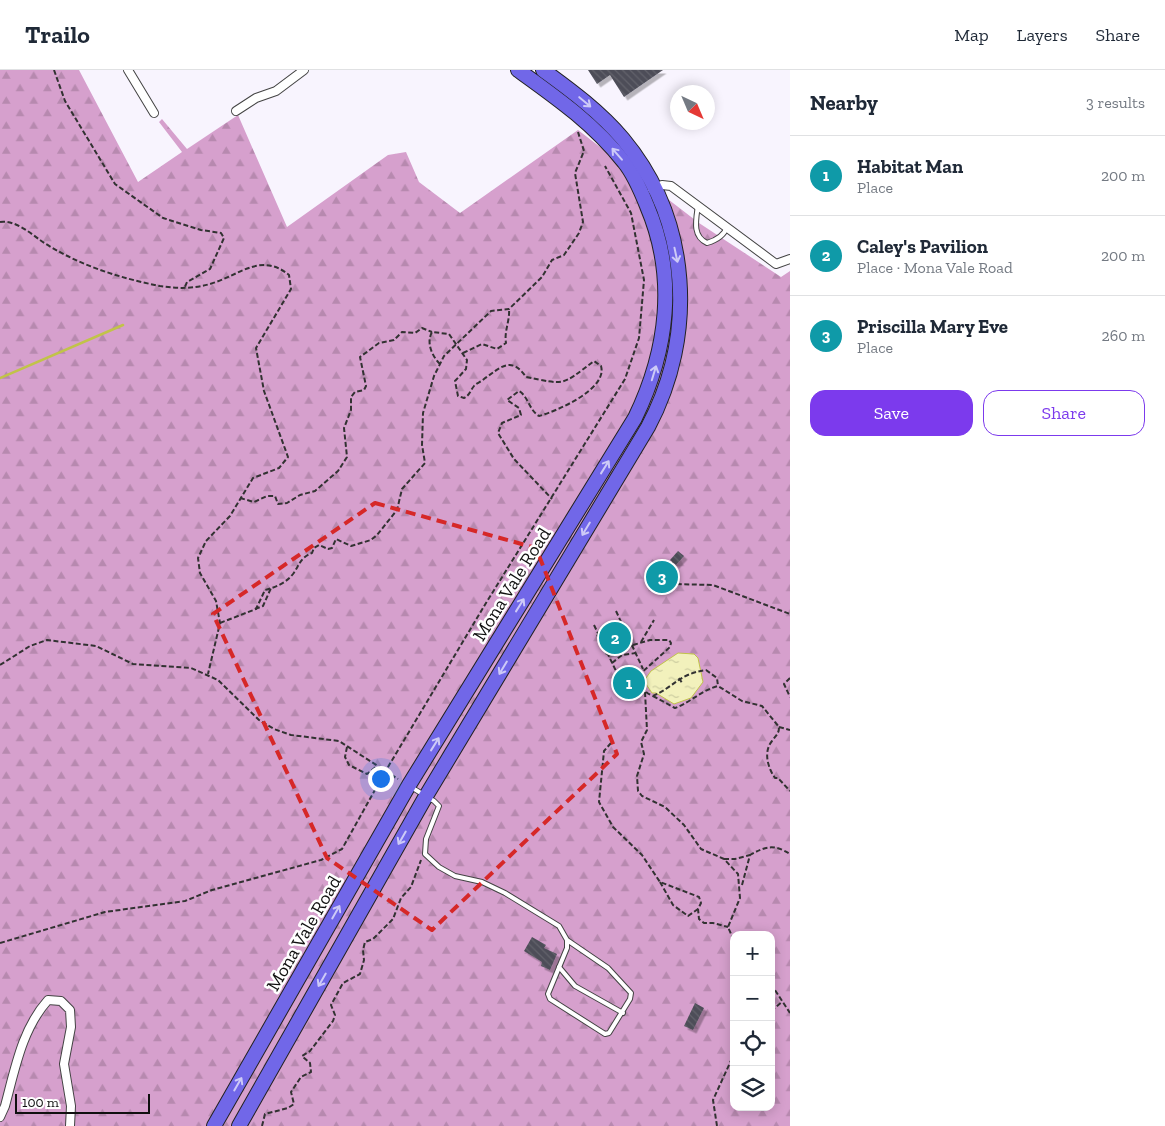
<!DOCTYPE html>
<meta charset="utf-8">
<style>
body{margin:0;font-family:"Zilla Slab",serif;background:#f6f6f7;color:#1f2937}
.controls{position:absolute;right:15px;bottom:15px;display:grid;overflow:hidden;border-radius:10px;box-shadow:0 2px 12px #0003}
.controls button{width:45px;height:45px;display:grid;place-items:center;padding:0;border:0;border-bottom:1px solid #e0e1e3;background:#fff;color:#1f2937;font:25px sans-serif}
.compass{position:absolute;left:670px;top:15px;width:45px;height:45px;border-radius:50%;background:#fff;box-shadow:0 2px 12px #0003;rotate:136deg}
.scale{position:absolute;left:15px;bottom:12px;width:135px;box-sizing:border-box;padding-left:5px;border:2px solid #101010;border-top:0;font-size:14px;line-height:18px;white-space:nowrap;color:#101010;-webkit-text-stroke:4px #fff;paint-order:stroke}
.you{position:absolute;left:380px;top:708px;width:18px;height:18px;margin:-12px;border:4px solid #fff;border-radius:50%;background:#1a73e8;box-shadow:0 0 0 8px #1a73e833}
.badge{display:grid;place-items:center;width:32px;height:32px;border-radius:50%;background:#7c3aed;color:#fff;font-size:16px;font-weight:700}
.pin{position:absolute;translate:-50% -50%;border:2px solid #fff;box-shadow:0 1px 5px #0006}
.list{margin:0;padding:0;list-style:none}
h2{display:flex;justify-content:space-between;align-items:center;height:65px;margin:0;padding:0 20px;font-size:21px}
h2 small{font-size:16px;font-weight:400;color:#747a83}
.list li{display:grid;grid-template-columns:32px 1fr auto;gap:15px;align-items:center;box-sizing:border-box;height:80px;padding:0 20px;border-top:1px solid #e0e1e3}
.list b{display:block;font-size:19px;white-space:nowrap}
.list p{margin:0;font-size:16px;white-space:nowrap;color:#747a83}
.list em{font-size:16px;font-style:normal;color:#747a83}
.actions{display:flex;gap:10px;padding:15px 20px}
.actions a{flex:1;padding:11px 0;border:1px solid #7c3aed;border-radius:15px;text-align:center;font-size:18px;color:#7c3aed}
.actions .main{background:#7c3aed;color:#fff}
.icon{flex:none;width:28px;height:28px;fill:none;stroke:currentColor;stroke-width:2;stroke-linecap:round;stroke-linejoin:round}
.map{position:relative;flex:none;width:790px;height:1056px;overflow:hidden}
header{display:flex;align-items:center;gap:30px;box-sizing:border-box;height:70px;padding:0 25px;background:#fff;border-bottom:1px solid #e0e1e3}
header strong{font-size:24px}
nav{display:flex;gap:28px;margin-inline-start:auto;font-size:18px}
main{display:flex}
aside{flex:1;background:#fff}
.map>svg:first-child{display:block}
</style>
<header>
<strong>Trailo</strong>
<nav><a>Map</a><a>Layers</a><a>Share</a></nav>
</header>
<main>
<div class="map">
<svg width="790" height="1056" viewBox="0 0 790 1056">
<defs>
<pattern id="forest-firs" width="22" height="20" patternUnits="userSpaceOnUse" patternTransform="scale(1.25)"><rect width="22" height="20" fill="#d6a0cd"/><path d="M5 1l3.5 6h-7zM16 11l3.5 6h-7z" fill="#b789af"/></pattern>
<pattern id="water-ripples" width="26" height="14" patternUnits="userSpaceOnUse" patternTransform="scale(1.25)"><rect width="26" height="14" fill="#f2f1bc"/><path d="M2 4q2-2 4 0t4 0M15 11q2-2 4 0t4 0" fill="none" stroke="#cecea1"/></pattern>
<pattern id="building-back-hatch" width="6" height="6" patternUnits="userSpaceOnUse" patternTransform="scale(1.25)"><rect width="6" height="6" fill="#4d4d58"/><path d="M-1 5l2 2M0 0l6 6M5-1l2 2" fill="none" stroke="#62626b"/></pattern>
<filter id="shadow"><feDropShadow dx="3.5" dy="3.5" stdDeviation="0" flood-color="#0004"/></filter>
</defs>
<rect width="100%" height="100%" fill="#f8f4fe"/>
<!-- forest -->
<path fill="url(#forest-firs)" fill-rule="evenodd" d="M0 0H79L138 112 182 82 159 52 162 49 187 79 238 45 287 157 388 85 406 82 419 112 460 143 578 60 699 153 781 207 790 201V1056H0ZM734 865H771V1037H734Z"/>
<!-- water -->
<polygon fill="url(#water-ripples)" stroke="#c1c349" points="678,583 694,584 698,588 703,612 691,628 674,634 656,623 652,623 644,611 651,601"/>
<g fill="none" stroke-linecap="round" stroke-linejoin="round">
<!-- stream -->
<polyline stroke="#c1c349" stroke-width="2.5" points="0,308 123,255"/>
</g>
<!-- building -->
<g fill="url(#building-back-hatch)" filter="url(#shadow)">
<polygon points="588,0 663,0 624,27 610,5 597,14"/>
<polygon points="678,481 684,486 676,495 670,490"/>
<polygon points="624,552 633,571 606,585 596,565"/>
<polygon points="532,867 546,875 544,878 557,884 550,900 541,896 542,892 524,881"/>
<polygon points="695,933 704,938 693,960 684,956"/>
</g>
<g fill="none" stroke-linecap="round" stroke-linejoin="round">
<defs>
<g id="lane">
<path d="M698 135C696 150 692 166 707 173 717 170 724 166 727 157"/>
<polyline points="411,717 434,731 439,736 426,769 425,784 439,797 455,806 482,812 505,823 559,856 567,870 567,878 548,924 550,929 605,964 609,963 630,929 631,923 608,898 567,870"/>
<polyline points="559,897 575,916 623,943"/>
</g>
<g id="street">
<polyline points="128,0 154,43"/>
<polyline points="236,41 256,28 276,21 304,0"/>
<polyline points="652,119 662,115 671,116 776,194 790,189"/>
<path d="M0 1047 5 1036C15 999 22 959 48 930L61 931 70 940 71 957 64 994 71 1036 70 1056"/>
</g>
<g id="highway">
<path d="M214 1056 409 715 635 348C668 280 677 206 647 136 641 121 634 104 624 92 594 54 557 28 518 0"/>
<path d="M239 1056 426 726 648 357C697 265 691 151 623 69 600 42 572 21 543 0"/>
</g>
</defs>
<!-- lane casing -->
<use href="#lane" stroke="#434343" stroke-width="6"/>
<!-- street casing -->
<use href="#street" stroke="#434343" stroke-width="10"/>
<!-- highway casing -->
<use href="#highway" stroke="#212121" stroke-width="16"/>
<!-- path -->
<g stroke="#323232" stroke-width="2" stroke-dasharray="5 2.5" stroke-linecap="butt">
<polyline points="54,0 65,31 115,114 163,148 201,160 221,163 224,168 210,199 187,212 184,219"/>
<path d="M0 152C15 150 29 162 40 170 75 194 119 208 160 216 179 219 197 219 216 212 242 203 262 183 289 205L291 219 256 278 264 321 288 387 279 398 253 408 230 446 206 471 198 488 200 503 216 531 220 553 208 604"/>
<path d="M463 283 482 274 497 279 506 273C504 261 510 251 509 239"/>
<path d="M440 294C432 286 426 273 432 262L449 264 467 290 466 299 455 311 458 326 464 328C470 325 470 321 474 316 476 313 481 312 484 309 500 298 511 285 526 307 566 315 561 316 594 291L601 296C608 319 557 341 539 346 529 340 528 326 519 321L507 330 519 338 521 345 502 353 498 363 514 389 552 429"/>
<polyline points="240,428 254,432 267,426 275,426 278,434 287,433 300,425 315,421 338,401 347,387 344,358 351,340 351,327 355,322 364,320 366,316 360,287 379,273 394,270 402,262 415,263 422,258 432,262"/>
<polyline points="672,492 677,514"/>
<polyline points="655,509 672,514 713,515 790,544"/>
<polyline points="255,539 263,536 271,518"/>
<polyline points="616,541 643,599"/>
<path d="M220 553 256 539 265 520C276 517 286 513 293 504 300 494 300 488 312 483L314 478 319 475 328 479 332 478 336 469 351 476 371 470 377 465 397 440 402 419 425 393 422 375 423 343 434 306 444 286 491 241 509 239 542 207 552 190 564 185 579 163 583 152 575 103 584 81 578 62"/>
<polyline points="594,555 616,601 639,605"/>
<polyline points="641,572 654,550"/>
<path d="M633 575 650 570H669L671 573 670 577 639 605C640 615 643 622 653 626 675 616 679 604 706 600L717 608 718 616"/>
<polyline points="612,593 622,585 636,583"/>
<polyline points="0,595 30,576 47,570 96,576 133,594 191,598 218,610 259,650 274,659 291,665 339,671 398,709"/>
<polyline points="679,608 682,613"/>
<polyline points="790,608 784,614 790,627"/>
<polyline points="645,622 647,660 641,672 644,684 637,706 638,721 642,726 665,737 684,755 701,779 724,789 738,804 740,828 728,857 734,871"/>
<path d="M653 626 675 638C691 632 702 620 718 616L742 631 762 636 779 657C779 664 776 665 772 671 763 682 768 698 775 708H778L790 721"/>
<polyline points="779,657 790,660"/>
<polyline points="611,673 604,681 599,732 613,757 642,785 660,812 699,827 701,833 698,839 699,849 704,853 713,853 728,857"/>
<polyline points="347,677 345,687 349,695 367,704 377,696"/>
<polyline points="724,789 735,789 750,785"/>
<polyline points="660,812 673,835 688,846 698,839"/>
<path d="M742 815 750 785C766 776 774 774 790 784"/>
<polyline points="0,873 105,842 185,831 212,820 321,790 342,779 385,702 486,533 625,309 639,268 644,210 631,143 605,96"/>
<polyline points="771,914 790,943"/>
<polyline points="771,941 782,932"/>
<polyline points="262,1056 265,1044 288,1038 294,1034 291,1022 301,1007 311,1002 310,993 302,986 310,981 333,951 335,945 331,935 343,913 360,904 364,890 363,880 365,872 373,869 393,849 401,828 411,817 421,790"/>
<polyline points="717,1056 713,1030 734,984"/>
</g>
<!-- lane -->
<use href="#lane" stroke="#fff" stroke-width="4"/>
<!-- street -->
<use href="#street" stroke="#fff" stroke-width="8"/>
<!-- highway -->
<use href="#highway" stroke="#7167e8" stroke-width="14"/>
</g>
<!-- one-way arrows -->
<defs><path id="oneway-shaft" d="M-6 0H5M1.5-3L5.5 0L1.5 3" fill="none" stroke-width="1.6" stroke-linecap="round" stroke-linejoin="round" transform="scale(1.25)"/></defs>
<g stroke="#cdcaf7">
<use href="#oneway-shaft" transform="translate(585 32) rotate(40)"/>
<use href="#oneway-shaft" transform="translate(617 84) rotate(-131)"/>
<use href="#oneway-shaft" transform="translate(676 185) rotate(78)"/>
<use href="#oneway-shaft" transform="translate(654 303) rotate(-73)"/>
<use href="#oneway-shaft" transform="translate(605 397) rotate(-58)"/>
<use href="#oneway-shaft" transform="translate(586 459) rotate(121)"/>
<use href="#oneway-shaft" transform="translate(520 535) rotate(-58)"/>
<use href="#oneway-shaft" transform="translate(503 598) rotate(121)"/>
<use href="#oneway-shaft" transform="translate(435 674) rotate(-58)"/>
<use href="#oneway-shaft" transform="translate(402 768) rotate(120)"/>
<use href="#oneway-shaft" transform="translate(336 842) rotate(-60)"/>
<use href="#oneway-shaft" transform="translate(322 910) rotate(120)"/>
<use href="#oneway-shaft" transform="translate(238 1014) rotate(-60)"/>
</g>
<!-- marked area -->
<path fill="none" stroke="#d62828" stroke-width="4" stroke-dasharray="10 6" stroke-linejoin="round" d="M375 433 536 478 617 684 432 860 327 788 213 544Z"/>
<g text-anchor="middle" stroke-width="5" stroke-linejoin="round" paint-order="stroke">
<!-- street labels -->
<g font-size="19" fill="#101010" stroke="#fff">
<text transform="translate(511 514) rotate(-58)" y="7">Mona Vale Road</text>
<text transform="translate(303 863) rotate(-60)" y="7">Mona Vale Road</text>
</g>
</g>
</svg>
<div class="controls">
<button>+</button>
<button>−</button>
<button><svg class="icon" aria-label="locate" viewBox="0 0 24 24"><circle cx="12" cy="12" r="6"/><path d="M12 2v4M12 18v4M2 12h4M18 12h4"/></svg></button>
<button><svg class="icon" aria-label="layers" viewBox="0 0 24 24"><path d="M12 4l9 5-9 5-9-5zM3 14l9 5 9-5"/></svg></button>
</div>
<svg class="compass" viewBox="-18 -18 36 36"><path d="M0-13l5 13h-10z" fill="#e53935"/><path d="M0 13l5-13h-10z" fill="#747a83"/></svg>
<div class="scale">100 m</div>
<div class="you"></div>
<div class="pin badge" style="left:629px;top:613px;background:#0f9aa8">1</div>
<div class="pin badge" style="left:615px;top:568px;background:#0f9aa8">2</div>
<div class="pin badge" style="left:662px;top:507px;background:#0f9aa8">3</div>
</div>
<aside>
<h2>Nearby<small>3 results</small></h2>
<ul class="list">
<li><span class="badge" style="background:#0f9aa8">1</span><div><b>Habitat Man</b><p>Place</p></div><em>200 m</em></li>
<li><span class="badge" style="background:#0f9aa8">2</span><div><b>Caley's Pavilion</b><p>Place · Mona Vale Road</p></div><em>200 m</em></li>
<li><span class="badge" style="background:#0f9aa8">3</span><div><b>Priscilla Mary Eve</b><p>Place</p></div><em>260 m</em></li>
</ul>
<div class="actions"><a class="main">Save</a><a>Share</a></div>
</aside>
</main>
